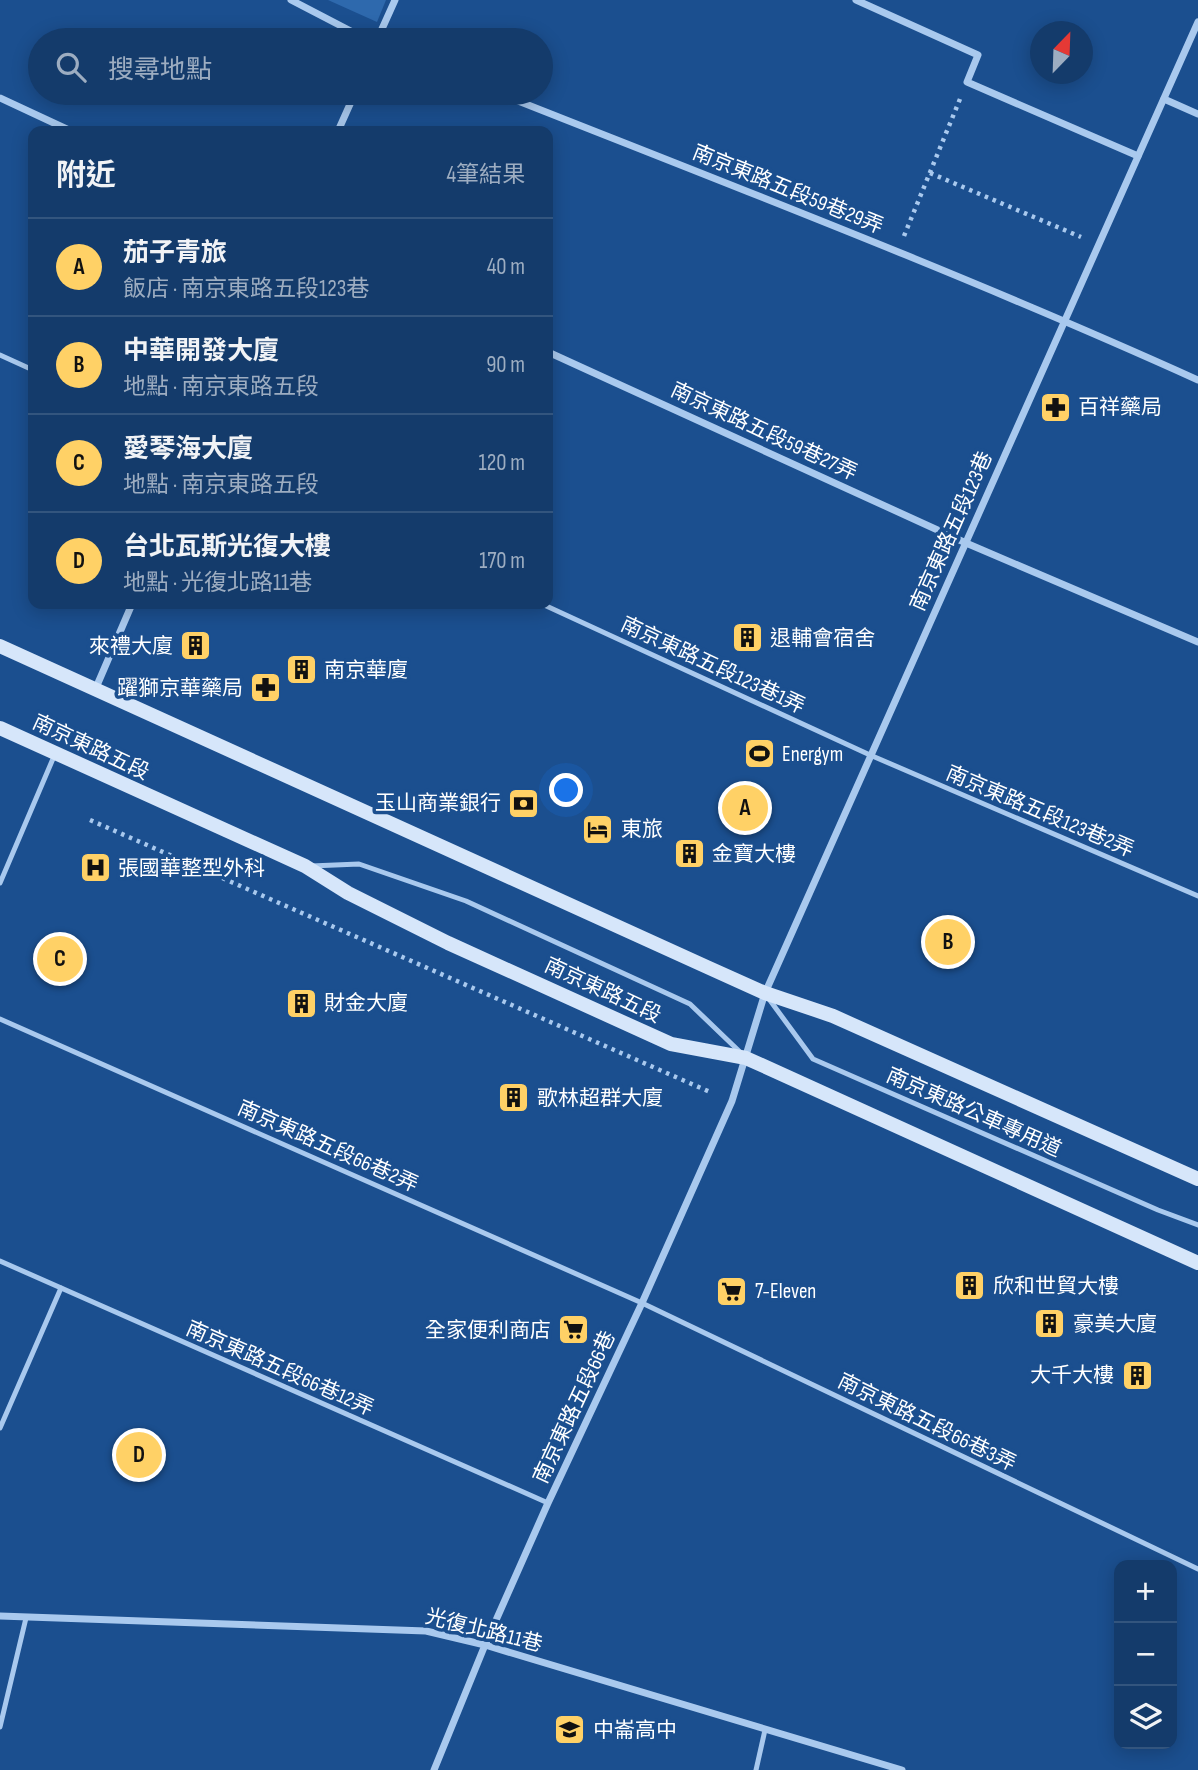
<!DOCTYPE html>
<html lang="zh-TW">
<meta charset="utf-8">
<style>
body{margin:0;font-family:"Sofia Sans Condensed","Noto Sans TC",sans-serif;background:#214673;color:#f1f3f6}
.controls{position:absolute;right:21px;bottom:21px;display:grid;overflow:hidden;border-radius:14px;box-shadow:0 4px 18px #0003}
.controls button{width:63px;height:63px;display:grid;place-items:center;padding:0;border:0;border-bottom:2px solid #33557e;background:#143b6b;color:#f1f3f6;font:35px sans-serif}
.compass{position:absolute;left:1030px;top:21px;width:63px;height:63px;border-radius:50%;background:#143b6b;box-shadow:0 4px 18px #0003;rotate:23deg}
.you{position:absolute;left:567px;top:791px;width:24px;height:24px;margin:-18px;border:5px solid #fff;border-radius:50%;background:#1a73e8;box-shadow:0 0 0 10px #1a73e833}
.badge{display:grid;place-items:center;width:46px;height:46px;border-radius:50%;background:#ffd166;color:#111;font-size:23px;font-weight:700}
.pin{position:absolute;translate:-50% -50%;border:4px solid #fff;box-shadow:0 2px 7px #0006}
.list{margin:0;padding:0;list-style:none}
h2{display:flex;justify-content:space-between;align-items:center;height:91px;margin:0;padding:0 28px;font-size:30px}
h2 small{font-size:23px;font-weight:400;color:#9dadc1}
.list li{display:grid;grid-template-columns:46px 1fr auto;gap:21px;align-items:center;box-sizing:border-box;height:98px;padding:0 28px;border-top:2px solid #33557e}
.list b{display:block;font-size:26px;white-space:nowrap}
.list p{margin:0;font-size:23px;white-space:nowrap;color:#9dadc1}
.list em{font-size:23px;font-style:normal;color:#9dadc1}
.icon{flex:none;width:38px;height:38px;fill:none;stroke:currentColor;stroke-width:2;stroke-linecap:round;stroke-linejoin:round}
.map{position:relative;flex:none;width:1198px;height:1770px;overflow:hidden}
.search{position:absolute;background:#143b6b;box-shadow:0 4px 18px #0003;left:28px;top:28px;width:525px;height:77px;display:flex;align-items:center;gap:18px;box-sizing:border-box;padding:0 24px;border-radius:38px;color:#9dadc1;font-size:26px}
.panel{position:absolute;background:#143b6b;box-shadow:0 4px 18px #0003;left:28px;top:126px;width:525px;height:483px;border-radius:14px}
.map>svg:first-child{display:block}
</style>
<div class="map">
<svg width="1198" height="1770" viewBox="0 0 1198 1770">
<rect width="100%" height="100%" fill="#1b4f8f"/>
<!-- green -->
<polygon fill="#2e69ad" points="328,0 386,0 377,22"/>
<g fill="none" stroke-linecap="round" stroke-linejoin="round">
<!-- path -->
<g stroke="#a9c9ee" stroke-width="4.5" stroke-dasharray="3.5 5" stroke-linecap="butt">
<polyline points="930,173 1081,237"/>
<polyline points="904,236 960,99"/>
<polyline points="90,820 710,1092"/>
</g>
<!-- lane -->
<g stroke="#a9c9ee" stroke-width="5">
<polyline points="0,355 33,370"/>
<polyline points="542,604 870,755 1198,896"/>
<polyline points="311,866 359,864 466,901 690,1004 740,1052"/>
<polyline points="0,883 55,754"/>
<polyline points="769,999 813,1059 1158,1210 1198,1225"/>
<polyline points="0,1019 642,1303 1198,1569"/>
<polyline points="0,1261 548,1503"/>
<polyline points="0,1428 61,1288"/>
<polyline points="0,1727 26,1618"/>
<polyline points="756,1770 765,1730"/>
</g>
<!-- street -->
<g stroke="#a9c9ee" stroke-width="7">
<polyline points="291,0 368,40"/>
<polyline points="856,0 978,55 967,82 1138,156"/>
<polyline points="377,40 395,0"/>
<path d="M498 93C733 186 968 276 1198 380"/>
<polyline points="0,98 71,131"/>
<polyline points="1164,99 1198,114"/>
<polyline points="338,131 355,93"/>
<polyline points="548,352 966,543 1198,642"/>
<polyline points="95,690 132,604"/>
<polyline points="0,1616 426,1631 485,1645 902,1770"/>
<polyline points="434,1770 485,1645 548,1503 642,1303 732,1101 765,993 1198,22"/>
</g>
<!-- secondary -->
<g stroke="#d6e6fa" stroke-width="14">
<polyline points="0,646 707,967 765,993 833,1016 1198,1179"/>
<polyline points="0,728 305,866 348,893 448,943 671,1044 746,1058 1198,1263"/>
</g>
</g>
<!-- icons -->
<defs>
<symbol id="pharmacy-square" viewBox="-11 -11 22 22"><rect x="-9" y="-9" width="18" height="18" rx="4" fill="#ffd166" stroke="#1b4f8f"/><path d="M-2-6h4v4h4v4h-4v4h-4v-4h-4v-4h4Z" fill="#111"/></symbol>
<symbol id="building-square" viewBox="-11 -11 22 22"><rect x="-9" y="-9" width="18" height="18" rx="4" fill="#ffd166" stroke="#1b4f8f"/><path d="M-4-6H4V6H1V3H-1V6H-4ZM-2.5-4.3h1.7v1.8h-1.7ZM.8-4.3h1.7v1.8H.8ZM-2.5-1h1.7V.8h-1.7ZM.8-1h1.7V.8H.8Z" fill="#111"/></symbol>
<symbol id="stadium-square" viewBox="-11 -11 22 22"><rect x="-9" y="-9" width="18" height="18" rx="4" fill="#ffd166" stroke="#1b4f8f"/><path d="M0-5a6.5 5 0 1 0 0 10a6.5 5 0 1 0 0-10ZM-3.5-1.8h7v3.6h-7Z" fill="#111"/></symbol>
<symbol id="bank-square" viewBox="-11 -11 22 22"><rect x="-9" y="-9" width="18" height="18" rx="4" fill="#ffd166" stroke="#1b4f8f"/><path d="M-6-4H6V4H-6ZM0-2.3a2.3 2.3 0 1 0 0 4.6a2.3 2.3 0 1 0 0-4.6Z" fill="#111"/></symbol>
<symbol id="hotel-square" viewBox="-11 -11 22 22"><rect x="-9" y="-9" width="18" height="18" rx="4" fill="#ffd166" stroke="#1b4f8f"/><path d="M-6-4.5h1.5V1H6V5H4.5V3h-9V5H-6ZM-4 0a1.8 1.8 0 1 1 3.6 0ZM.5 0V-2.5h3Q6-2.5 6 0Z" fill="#111"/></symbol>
<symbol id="hospital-square" viewBox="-11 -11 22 22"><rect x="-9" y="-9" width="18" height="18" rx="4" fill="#ffd166" stroke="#1b4f8f"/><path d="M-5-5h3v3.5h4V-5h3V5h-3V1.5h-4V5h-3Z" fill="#111"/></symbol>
<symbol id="supermarket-square" viewBox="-11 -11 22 22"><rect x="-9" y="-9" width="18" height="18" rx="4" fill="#ffd166" stroke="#1b4f8f"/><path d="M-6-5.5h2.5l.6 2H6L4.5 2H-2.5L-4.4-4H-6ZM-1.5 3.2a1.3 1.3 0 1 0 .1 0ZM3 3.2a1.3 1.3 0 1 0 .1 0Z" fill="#111"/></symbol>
<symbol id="school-square" viewBox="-11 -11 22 22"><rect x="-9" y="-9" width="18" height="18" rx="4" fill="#ffd166" stroke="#1b4f8f"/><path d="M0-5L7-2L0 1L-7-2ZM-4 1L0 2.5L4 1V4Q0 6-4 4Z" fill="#111"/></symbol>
</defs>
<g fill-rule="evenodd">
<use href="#pharmacy-square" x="1038" y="390" width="35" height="35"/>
<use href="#building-square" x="730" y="620" width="35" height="35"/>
<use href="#building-square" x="178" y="628" width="35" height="35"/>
<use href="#building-square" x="284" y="652" width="35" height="35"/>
<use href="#pharmacy-square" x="248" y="670" width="35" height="35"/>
<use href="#stadium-square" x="742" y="736" width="35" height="35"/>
<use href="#bank-square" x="506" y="786" width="35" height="35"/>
<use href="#hotel-square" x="580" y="812" width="35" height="35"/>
<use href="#building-square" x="672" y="836" width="35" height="35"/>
<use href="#hospital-square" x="78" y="850" width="35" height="35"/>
<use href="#building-square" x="284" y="986" width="35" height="35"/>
<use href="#building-square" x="496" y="1080" width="35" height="35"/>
<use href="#building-square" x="952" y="1268" width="35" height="35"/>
<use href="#supermarket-square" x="714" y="1274" width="35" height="35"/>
<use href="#building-square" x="1032" y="1306" width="35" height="35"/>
<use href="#supermarket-square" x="556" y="1312" width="35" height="35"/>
<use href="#building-square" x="1120" y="1358" width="35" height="35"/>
<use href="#school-square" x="552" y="1712" width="35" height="35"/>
</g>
<g text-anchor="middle" stroke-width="7" stroke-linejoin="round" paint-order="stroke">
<!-- street labels -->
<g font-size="21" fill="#fff" stroke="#1b4f8f">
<text transform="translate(788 189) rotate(22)" y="7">南京東路五段59巷29弄</text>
<text transform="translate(764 431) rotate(25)" y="7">南京東路五段59巷27弄</text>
<text transform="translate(951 531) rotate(-66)" y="7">南京東路五段123巷</text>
<text transform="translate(713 665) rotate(25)" y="7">南京東路五段123巷1弄</text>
<text transform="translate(91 747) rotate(25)" y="7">南京東路五段</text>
<text transform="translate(1040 811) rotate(23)" y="7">南京東路五段123巷2弄</text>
<text transform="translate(603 990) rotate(25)" y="7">南京東路五段</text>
<text transform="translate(974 1112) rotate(24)" y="7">南京東路公車專用道</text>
<text transform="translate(328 1146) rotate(24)" y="7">南京東路五段66巷2弄</text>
<text transform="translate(280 1368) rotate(24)" y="7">南京東路五段66巷12弄</text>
<text transform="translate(574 1407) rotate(-65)" y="7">南京東路五段66巷</text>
<text transform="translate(927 1422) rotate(26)" y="7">南京東路五段66巷3弄</text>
<text transform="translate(484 1630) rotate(14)" y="7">光復北路11巷</text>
</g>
<!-- poi labels -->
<g font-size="21" fill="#fff" stroke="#1b4f8f" text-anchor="start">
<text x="1078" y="414">百祥藥局</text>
<text x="770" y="645">退輔會宿舍</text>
<text x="173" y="653" text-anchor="end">來禮大廈</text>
<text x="324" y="677">南京華廈</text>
<text x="243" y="695" text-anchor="end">躍獅京華藥局</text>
<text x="782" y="761">Energym</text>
<text x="501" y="810" text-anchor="end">玉山商業銀行</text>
<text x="621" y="836">東旅</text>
<text x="712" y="861">金寶大樓</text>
<text x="118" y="875">張國華整型外科</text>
<text x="324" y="1010">財金大廈</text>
<text x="537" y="1105">歌林超群大廈</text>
<text x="993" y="1293">欣和世貿大樓</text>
<text x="755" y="1298">7-Eleven</text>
<text x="1073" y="1331">豪美大廈</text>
<text x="551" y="1337" text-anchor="end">全家便利商店</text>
<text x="1114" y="1382" text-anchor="end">大千大樓</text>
<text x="593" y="1737">中崙高中</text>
</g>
</g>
</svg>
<div class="controls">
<button>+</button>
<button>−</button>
<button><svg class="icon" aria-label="layers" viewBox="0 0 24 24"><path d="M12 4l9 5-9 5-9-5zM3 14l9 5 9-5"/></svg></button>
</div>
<svg class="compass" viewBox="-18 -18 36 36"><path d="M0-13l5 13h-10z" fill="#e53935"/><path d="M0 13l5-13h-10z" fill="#9dadc1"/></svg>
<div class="you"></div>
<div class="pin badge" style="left:745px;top:808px">A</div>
<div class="pin badge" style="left:948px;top:942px">B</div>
<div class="pin badge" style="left:60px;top:959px">C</div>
<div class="pin badge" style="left:139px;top:1455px">D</div>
<div class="search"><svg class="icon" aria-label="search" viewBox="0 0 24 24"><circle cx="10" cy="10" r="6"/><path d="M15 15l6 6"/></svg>搜尋地點</div>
<section class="panel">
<h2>附近<small>4筆結果</small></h2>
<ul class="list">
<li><span class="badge">A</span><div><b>茄子青旅</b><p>飯店 · 南京東路五段123巷</p></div><em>40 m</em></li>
<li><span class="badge">B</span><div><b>中華開發大廈</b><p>地點 · 南京東路五段</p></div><em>90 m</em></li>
<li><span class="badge">C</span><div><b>愛琴海大廈</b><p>地點 · 南京東路五段</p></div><em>120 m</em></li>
<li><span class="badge">D</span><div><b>台北瓦斯光復大樓</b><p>地點 · 光復北路11巷</p></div><em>170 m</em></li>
</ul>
</section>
</div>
